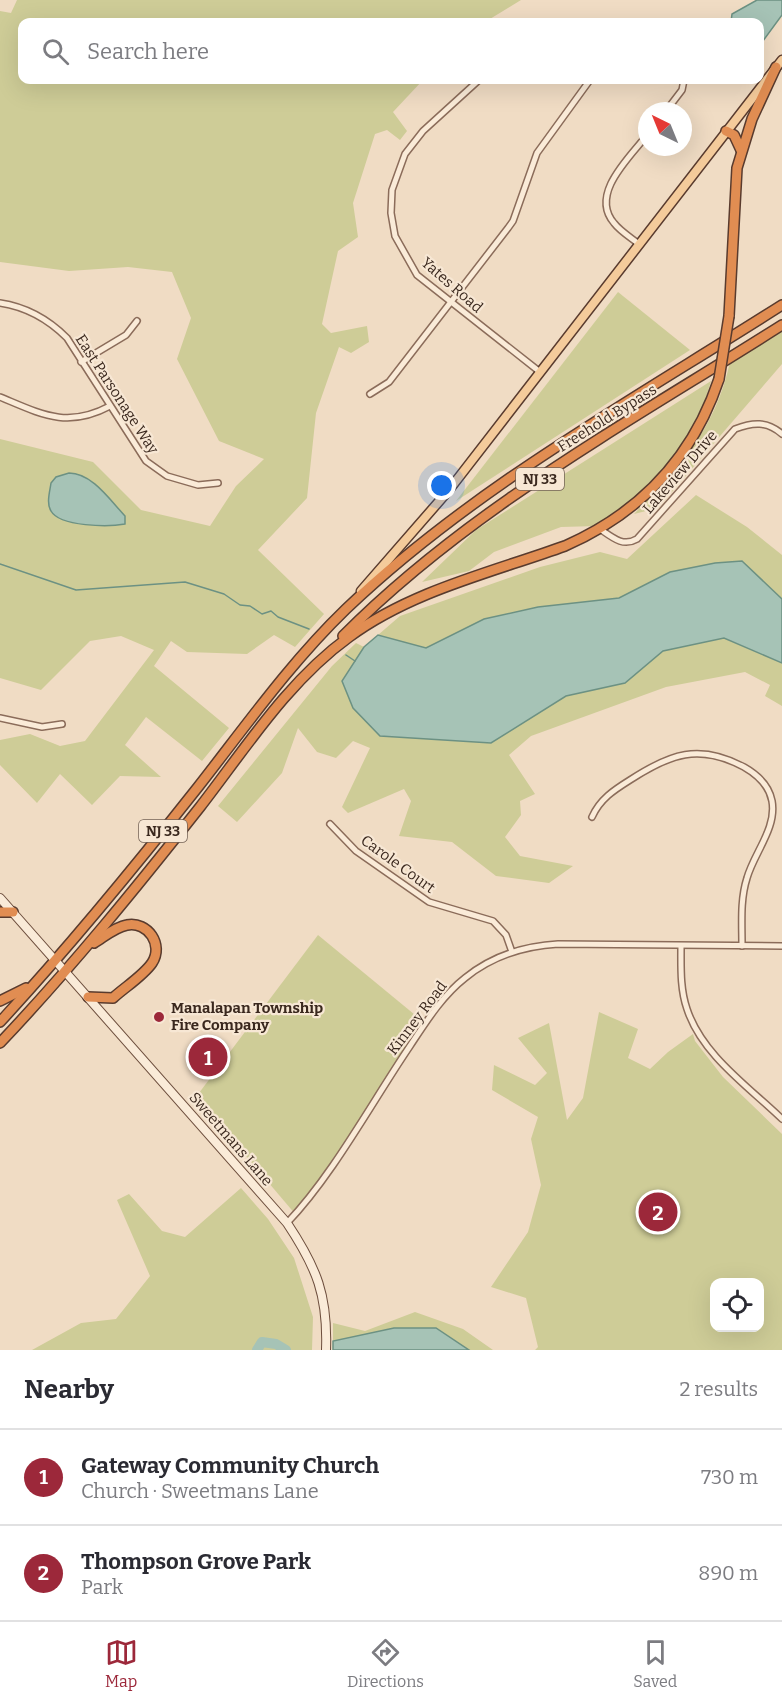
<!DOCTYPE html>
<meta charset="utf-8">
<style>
body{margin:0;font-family:Bitter,serif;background:#f2f2f3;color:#2b2b33}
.controls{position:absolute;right:18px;bottom:18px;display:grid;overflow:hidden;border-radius:12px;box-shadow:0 6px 24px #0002}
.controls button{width:54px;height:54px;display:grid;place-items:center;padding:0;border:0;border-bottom:2px solid #e1e1e2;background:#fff;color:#2b2b33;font:30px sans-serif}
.compass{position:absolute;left:638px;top:102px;width:54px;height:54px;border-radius:50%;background:#fff;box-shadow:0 6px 24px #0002;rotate:317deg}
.you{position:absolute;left:442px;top:486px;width:21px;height:21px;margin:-15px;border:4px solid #fff;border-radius:50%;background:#1a73e8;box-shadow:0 0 0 9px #1a73e833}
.badge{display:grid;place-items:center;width:39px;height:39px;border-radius:50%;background:#9c283a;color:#fff;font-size:20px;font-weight:700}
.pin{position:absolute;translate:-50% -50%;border:3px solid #fff;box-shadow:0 2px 6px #0006}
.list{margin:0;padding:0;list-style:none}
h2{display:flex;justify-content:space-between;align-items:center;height:78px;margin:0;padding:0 24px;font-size:26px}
h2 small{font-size:20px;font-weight:400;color:#7c7c81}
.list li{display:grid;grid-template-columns:39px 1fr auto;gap:18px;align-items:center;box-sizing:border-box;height:96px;padding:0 24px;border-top:2px solid #e1e1e2}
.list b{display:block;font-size:22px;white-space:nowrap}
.list p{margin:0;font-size:20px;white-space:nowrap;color:#7c7c81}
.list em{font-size:20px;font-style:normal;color:#7c7c81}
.icon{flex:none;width:33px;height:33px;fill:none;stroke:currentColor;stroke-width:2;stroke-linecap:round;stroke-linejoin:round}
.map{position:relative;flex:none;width:782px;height:1350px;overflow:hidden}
.search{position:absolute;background:#fff;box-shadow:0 6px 24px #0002;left:18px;right:18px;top:18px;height:66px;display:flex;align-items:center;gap:15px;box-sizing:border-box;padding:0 21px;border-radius:12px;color:#7c7c81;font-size:22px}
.sheet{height:270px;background:#fff}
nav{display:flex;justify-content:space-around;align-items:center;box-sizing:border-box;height:84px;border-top:2px solid #e1e1e2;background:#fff;font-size:16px;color:#7c7c81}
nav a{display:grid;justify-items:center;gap:3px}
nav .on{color:#9c283a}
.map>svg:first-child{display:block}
</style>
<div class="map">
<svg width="782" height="1350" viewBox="0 0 782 1350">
<rect width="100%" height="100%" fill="#f0dcc4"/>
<!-- green -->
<g fill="#cecc97" fill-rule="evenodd">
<polygon points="17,0 521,0 485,22 22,22 22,80 423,80 393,112 407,131 400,140 387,130 375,134 353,203 358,237 338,251 322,324 331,333 367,326 369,342 351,353 339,347 316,413 307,498 258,550 324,614 295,647 274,635 247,654 187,652 171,641 154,666 229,728 202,761 146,717 125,745 161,777 120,776 92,805 60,774 37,803 0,765 0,740 30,734 60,746 85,741 154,650 121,636 90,641 41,690 0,678 0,439 93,462 141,510 210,526 236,486 264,459 219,441 177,359 191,318 172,272 128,267 69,271 0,262 0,11 11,13"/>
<polygon points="618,292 690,350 456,501"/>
<path d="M782 330V364L658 508 634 514C680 466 715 430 730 362Z"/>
<polygon points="711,381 704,404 676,456 633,499 597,526 561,527 494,552 469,571 422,582 476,530"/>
<polygon points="696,495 747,527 782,555 782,599 742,561 670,572 619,598 538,607 484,619 426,648 378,635 400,616 540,567 600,552 627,559"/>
<polygon points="724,638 782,663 782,706 765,696 770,685 745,672 666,687 531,736 509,755 535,794 520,801 521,815 505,837 520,856 573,866 549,883 496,876 452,842 399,836 411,801 404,789 348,813 342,807 370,748 353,741 336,758 317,752 298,728 282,773 237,822 218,806 332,666 356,643 364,647 342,682 380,736 491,743 566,696 625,683 663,651"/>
<polygon points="318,935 426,1024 296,1215 196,1097"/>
<path d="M599 1012 638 1029 628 1058 650 1069 668 1052 693 1034 695 1041 723 1077 782 1134V1350H535L538 1347 526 1298 491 1287 528 1232 539 1192 541 1185 531 1139 538 1117 492 1090 494 1065 535 1085 547 1073 518 1038 549 1023 567 1120 583 1098ZM714 1282H760V1328H714Z"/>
<polygon points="241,1188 268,1219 294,1258 313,1317 312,1350 32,1350 81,1323 116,1319 150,1276 117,1200 129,1194 162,1231 185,1237"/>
<polygon points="415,1312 463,1329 493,1350 469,1350 436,1328 333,1341 333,1323 365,1331"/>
</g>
<!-- water -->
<g fill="#a6c3b6" stroke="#6c9183" stroke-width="1.5">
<polygon points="757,0 782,0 782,15 760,45 760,22 731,22 732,14"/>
<path d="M69 473C92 473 110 500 125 516V524C109 527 60 527 51 511 46 503 50 491 51 483L56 477Z"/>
<polygon points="742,561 782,599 782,663 724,638 663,651 625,683 566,696 491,743 380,736 353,708 342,681 364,647 378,635 426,648 484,619 538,607 619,598 670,572 715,563"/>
<polygon points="394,1328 436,1328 469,1350 333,1350 333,1341"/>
</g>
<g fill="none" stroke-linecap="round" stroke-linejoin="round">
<!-- stream -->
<g stroke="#6c9183" stroke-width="1.5">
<polyline points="0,564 76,590 185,582 224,594 240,605 250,606 262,614 271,611 278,617 309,629"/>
<polyline points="346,655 355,661"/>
</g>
<!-- river -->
<polyline stroke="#a6c3b6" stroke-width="10" points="257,1350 262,1342 276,1344 286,1350"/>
<defs>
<g id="street">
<polyline points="479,80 423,131 405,154 392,190 391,213 395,236 417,275 540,372"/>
<polyline points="666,111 682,90 684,80"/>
<path d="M639 244C630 237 620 231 614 223 589 194 630 157 647 135"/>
<path d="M0 303C27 307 48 319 67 338L146 461 167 476 198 485 218 483"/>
<polyline points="81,362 126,335 137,321"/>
<polyline points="370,394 389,382 508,228 513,221 537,153 590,80"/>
<path d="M0 397C41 414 67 429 110 406"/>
<path d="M600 529C613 538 623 547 637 539L735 429C753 422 767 421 782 434"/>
<polyline points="0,718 42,727 62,724"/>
<path d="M592 817C600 799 614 790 630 780 670 754 699 743 744 767 758 775 769 785 772 801 777 828 754 853 747 878 740 900 742 923 742 946"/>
<polyline points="330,824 356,851 429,902 493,921 506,935 512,952"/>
<path d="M681 946C681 967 680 989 687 1009 702 1055 749 1087 782 1119"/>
<path d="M287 1223C333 1175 372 1102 410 1046 426 1022 442 996 465 978 492 956 524 946 558 944L782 946"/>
</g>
<path id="secondary" d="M0 898 287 1223C317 1268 328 1296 326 1350"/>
<polyline id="primary" points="361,591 449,490 782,60"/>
<g id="highway">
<polyline points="726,131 734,135 741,150"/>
<polyline points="729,316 737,168 752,119 776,67"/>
<path d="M343 636C470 508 631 421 782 325"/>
<polyline points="0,912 13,912"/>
<path d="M88 997 113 998C125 987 143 976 152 963 164 945 148 921 127 925 115 927 104 937 94 943"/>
<polyline points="0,1001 26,988"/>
<path d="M0 1022C70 946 134 868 198 787 245 727 290 663 346 609 474 487 633 400 782 305"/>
<path d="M0 1043C71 968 136 888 200 807 245 749 288 681 349 637 411 591 493 572 565 546 640 513 693 457 719 379"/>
</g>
</defs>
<!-- street casing -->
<use href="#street" stroke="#8b6c5a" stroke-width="8"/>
<!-- secondary casing -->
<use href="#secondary" stroke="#6d4e3d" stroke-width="10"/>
<!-- primary casing -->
<use href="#primary" stroke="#593b2e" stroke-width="11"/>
<!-- highway casing -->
<use href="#highway" stroke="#593b2e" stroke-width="12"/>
<!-- street -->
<use href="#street" stroke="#faebd8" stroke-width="5"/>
<!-- secondary -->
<use href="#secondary" stroke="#faebd8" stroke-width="8"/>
<!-- primary -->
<use href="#primary" stroke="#f4cb9b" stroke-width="8"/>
<!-- highway -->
<use href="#highway" stroke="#e18d52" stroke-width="9"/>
<defs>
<polyline id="highway-bridge" points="719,379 729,316"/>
</defs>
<!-- highway-bridge casing -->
<use href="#highway-bridge" stroke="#593b2e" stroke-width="12" stroke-linecap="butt"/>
<!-- highway-bridge -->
<use href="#highway-bridge" stroke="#e18d52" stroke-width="9"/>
</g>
<!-- markers -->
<circle fill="#9c283a" stroke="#f7e7d4" stroke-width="2" cx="159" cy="1017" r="6"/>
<g text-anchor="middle" stroke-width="4.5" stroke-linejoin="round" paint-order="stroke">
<!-- shield labels -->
<g fill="#f7e7d4" stroke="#736155" stroke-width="1.5">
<rect x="516" y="468" width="48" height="22" rx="4.5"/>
<rect x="139" y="820" width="48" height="22" rx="4.5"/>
</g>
<g font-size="14" font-weight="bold" fill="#3a281e">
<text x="540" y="484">NJ 33</text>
<text x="163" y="836">NJ 33</text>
</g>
<!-- street labels -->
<g font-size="15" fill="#3a281e" stroke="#f7e7d4">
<text transform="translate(452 285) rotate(41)" y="5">Yates Road</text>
<text transform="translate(117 394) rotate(57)" y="5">East Parsonage Way</text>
<text transform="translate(607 418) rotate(-32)" y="5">Freehold Bypass</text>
<text transform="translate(680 472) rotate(-49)" y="5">Lakeview Drive</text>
<text transform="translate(398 864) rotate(36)" y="5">Carole Court</text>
<text transform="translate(417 1018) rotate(-53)" y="5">Kinney Road</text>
<text transform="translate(231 1139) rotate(49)" y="5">Sweetmans Lane</text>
</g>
<!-- poi labels -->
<g font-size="15" font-weight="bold" fill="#3a281e" stroke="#f7e7d4" text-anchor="start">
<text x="171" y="1013">Manalapan Township<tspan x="171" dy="17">Fire Company</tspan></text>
</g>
</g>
</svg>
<div class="controls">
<button><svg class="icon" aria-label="locate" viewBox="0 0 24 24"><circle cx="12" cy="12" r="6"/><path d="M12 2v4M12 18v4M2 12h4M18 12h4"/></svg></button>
</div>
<svg class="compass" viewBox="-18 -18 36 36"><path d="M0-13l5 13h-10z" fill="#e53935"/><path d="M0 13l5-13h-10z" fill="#7c7c81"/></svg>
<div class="you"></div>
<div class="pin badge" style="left:208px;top:1057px">1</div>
<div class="pin badge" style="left:658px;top:1212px">2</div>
<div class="search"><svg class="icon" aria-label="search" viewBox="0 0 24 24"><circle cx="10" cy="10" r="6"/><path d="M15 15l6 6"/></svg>Search here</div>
</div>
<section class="sheet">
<h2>Nearby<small>2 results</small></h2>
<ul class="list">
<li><span class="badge">1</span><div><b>Gateway Community Church</b><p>Church · Sweetmans Lane</p></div><em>730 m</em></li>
<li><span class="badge">2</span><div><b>Thompson Grove Park</b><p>Park</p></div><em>890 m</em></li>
</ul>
</section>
<nav>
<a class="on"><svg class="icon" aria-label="map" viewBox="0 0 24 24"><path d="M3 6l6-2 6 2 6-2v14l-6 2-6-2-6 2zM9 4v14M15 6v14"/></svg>Map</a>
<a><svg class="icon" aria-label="directions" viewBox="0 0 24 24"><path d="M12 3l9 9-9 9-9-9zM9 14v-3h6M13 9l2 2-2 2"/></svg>Directions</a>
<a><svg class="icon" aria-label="saved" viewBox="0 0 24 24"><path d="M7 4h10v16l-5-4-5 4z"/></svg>Saved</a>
</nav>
